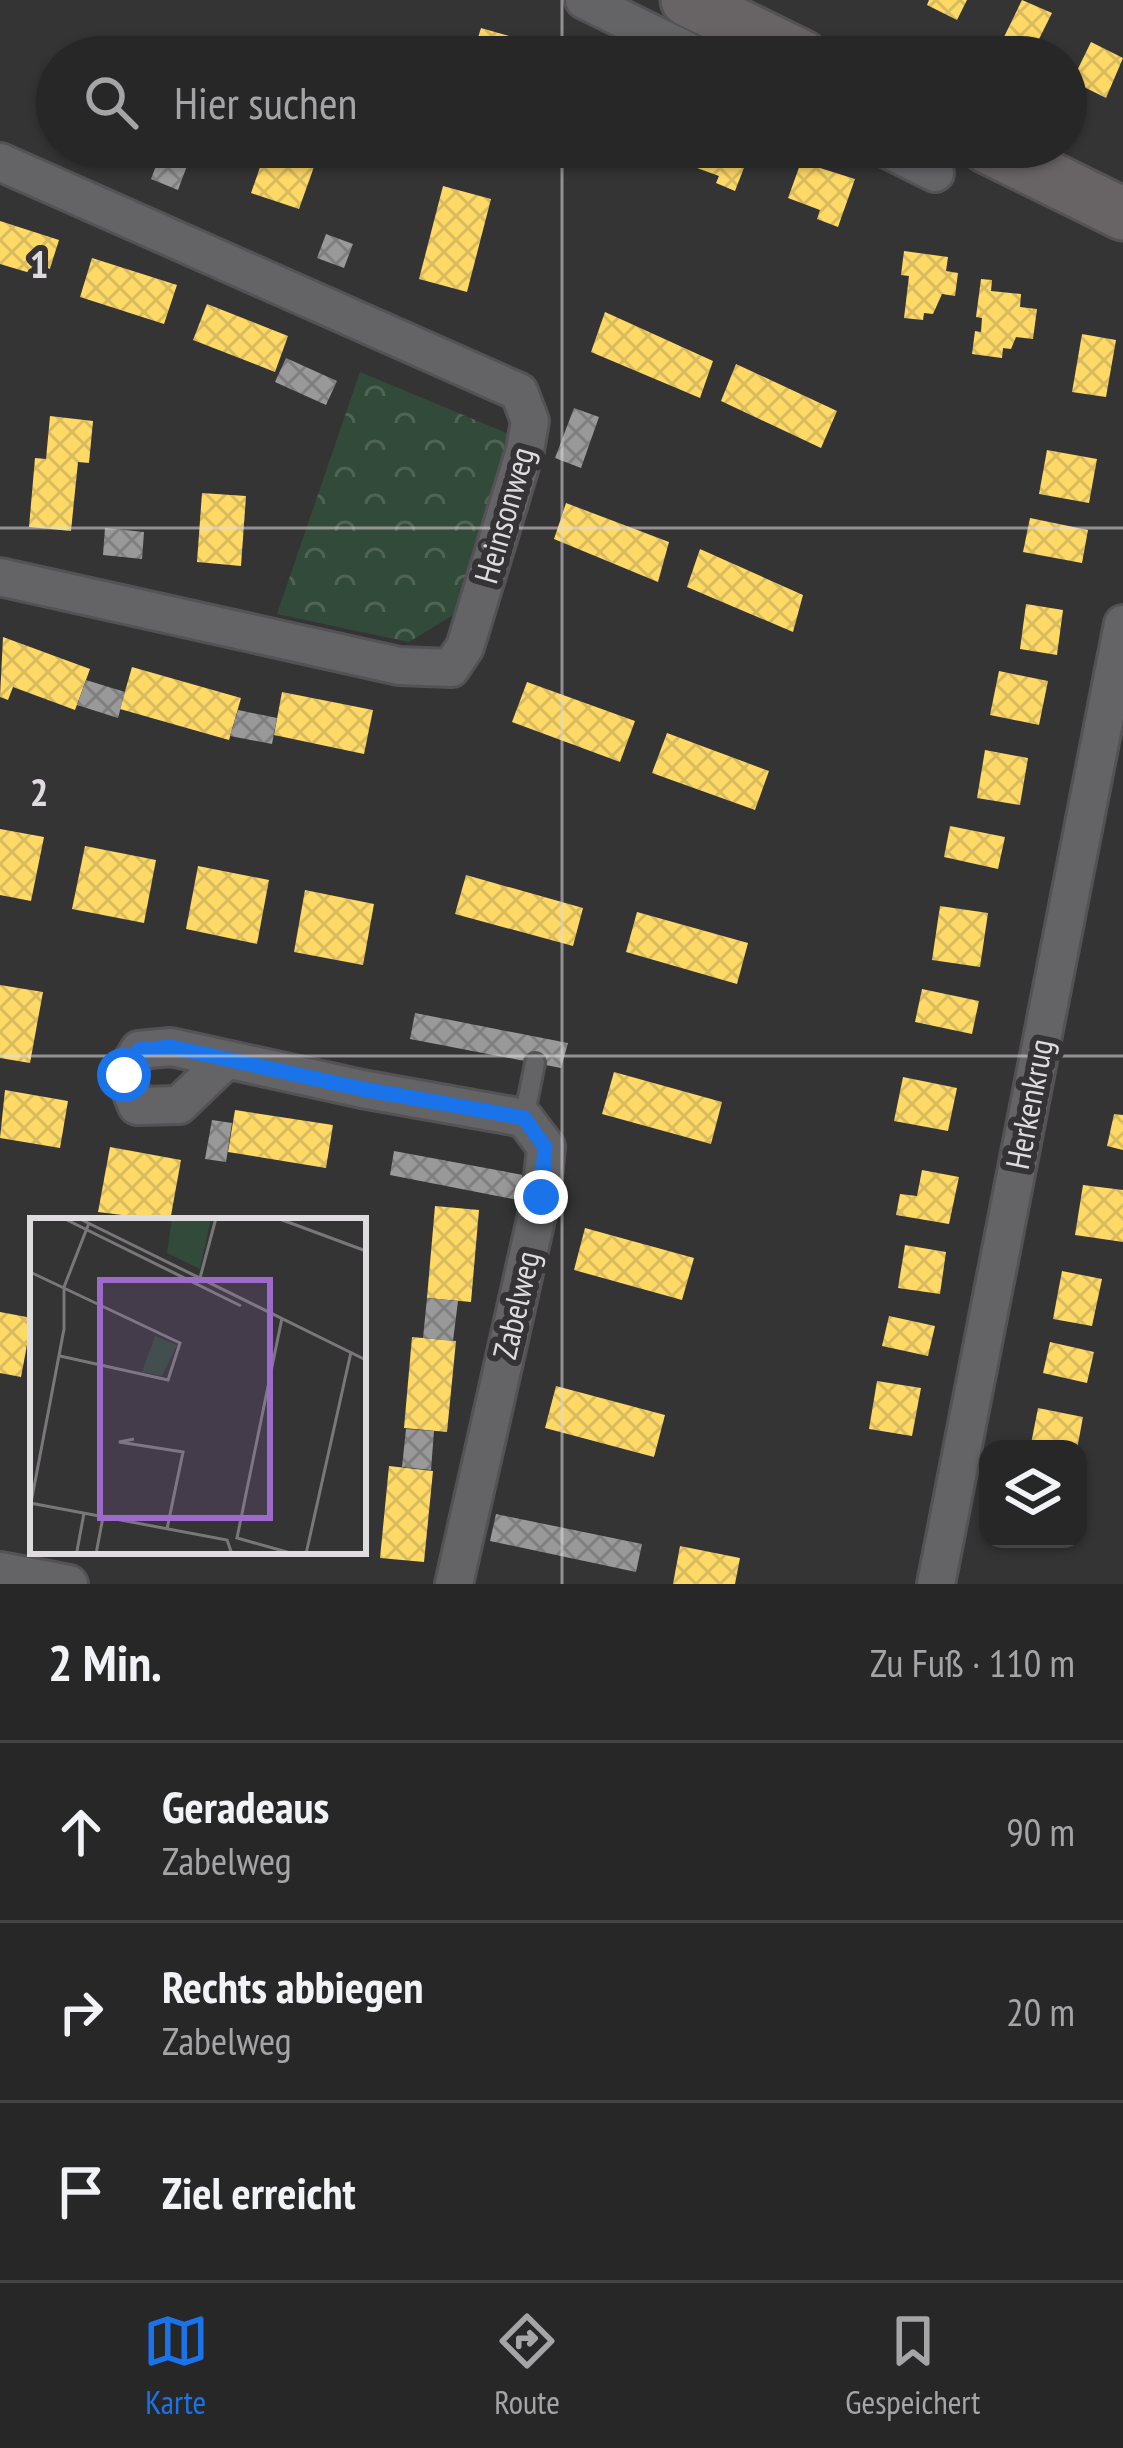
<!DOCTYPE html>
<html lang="de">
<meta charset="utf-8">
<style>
body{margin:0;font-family:"PT Sans Narrow",sans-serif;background:#302f30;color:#f1f3f6}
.controls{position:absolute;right:36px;bottom:36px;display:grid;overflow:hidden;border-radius:24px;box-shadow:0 3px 9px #0004}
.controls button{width:108px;height:108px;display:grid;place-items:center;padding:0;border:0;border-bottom:3px solid #444445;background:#282728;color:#f1f3f6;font:60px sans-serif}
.stop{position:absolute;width:36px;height:36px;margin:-27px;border:9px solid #1a73e8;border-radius:50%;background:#fff}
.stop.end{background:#1a73e8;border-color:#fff;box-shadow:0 3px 12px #0008}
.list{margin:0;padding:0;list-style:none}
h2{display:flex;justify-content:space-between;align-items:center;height:156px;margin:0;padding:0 48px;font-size:51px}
h2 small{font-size:39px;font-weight:400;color:#a5a5a8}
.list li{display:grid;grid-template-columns:78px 1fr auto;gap:36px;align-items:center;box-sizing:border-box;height:180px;padding:0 48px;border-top:3px solid #444445}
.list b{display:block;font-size:45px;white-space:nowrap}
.list p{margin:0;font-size:39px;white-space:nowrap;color:#a5a5a8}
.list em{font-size:39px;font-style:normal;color:#a5a5a8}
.icon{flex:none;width:66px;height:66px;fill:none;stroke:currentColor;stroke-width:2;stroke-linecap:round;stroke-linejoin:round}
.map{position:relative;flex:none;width:1123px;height:1584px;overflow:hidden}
.search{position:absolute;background:#282728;box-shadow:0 3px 9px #0004;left:36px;right:36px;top:36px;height:132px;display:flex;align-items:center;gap:30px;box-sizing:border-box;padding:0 42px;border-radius:66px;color:#a5a5a8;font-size:45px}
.sheet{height:696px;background:#282728}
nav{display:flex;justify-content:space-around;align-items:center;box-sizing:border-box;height:168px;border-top:3px solid #444445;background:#282728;font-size:33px;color:#a5a5a8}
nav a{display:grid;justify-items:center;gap:6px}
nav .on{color:#1a73e8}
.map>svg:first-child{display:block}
</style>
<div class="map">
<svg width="1123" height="1584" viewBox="0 0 1123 1584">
<defs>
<pattern id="park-crowns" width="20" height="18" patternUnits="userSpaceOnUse" patternTransform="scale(3)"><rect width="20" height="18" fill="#324a39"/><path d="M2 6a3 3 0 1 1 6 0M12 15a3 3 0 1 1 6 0" fill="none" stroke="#4f6455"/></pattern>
<pattern id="homes-cross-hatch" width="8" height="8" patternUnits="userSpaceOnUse" patternTransform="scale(3)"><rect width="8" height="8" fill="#ffd966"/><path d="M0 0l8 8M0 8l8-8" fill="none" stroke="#d9bb5f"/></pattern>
<pattern id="industry-cross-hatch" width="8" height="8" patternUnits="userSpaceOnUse" patternTransform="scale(3)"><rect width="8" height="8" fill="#999"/><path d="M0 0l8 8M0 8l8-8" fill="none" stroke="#7f7f7f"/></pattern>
</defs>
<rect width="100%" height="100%" fill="#353435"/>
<!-- park -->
<polygon fill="url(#park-crowns)" points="360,372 511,435 453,615 409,642 277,614"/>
<!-- homes -->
<g fill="url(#homes-cross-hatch)">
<polygon points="929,0 967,0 957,20 927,5"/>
<polygon points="1022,0 1052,13 1032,53 1003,39"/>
<polygon points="481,28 523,40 518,57 472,57"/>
<polygon points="1091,42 1123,58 1106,98 1072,81"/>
<polygon points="267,147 321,147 299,209 251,193"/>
<polygon points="693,147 752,147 735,191 716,183 719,176 686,164"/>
<polygon points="801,162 855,179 838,227 817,219 820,210 788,198"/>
<polygon points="443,186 491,199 467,292 419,279"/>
<polygon points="0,221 59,240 47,278 0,264"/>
<polygon points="904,251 948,257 946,271 958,273 955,296 942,294 933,314 924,313 923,320 904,318 909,276 901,275"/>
<polygon points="92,258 177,285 164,324 80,297"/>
<polygon points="981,279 992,280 991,291 1021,294 1020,307 1037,309 1033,339 1016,337 1011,349 1003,348 1002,358 972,354 975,331 981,332 982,318 976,317"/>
<polygon points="207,304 288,336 275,372 193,340"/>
<polygon points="605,312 713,361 700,398 591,352"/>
<polygon points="1082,334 1116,340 1106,397 1072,392"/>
<polygon points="736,364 837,411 821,448 721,401"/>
<polygon points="50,416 93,421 89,463 78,462 71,531 29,527 35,458 46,459"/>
<polygon points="1047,450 1097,459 1089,503 1039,494"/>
<polygon points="202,493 246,496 241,566 197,562"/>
<polygon points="566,503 669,542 658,582 554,539"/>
<polygon points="1030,518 1088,530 1082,563 1023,552"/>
<polygon points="700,549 803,595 793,632 687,587"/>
<polygon points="1026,604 1063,610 1057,655 1020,649"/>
<polygon points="3,637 90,669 75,710 13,687 8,700 0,697"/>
<polygon points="132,667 241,698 229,740 120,709"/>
<polygon points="999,671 1048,681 1039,725 990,715"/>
<polygon points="527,682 635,721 620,762 512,722"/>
<polygon points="282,692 373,710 364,754 274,735"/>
<polygon points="667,733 769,771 755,810 652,773"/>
<polygon points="985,750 1028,758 1020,805 977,798"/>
<polygon points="950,826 1005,837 998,869 944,857"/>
<polygon points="0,829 44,837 31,901 0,895"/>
<polygon points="85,846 156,860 144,923 72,909"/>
<polygon points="198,866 269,880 257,944 186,929"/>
<polygon points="466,875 583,908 573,946 455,914"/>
<polygon points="305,890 374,904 363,965 294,952"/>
<polygon points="940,906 988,913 980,967 932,960"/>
<polygon points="637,912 748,943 737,984 626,952"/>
<polygon points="0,985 43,992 30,1063 0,1058"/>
<polygon points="922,989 979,1001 972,1034 915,1022"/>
<polygon points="614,1072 722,1102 711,1144 602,1114"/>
<polygon points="903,1077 957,1088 948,1131 894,1121"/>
<polygon points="5,1090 68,1101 60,1148 0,1138"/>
<polygon points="235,1110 333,1125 326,1168 228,1152"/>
<polygon points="1114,1114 1123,1115 1123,1150 1107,1146"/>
<polygon points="110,1147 181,1160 170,1221 98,1212"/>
<polygon points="922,1170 959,1177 949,1224 896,1215 900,1194 917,1196"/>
<polygon points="1083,1185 1123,1190 1123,1242 1075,1235"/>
<polygon points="435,1206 479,1210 471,1302 427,1298"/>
<polygon points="585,1228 694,1258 682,1300 574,1270"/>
<polygon points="905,1245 946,1252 940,1294 898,1288"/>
<polygon points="1062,1271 1102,1279 1092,1326 1053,1319"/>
<polygon points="0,1312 32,1318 21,1377 0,1373"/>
<polygon points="889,1316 935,1326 928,1356 882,1346"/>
<polygon points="412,1337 456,1341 447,1432 404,1428"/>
<polygon points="1050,1342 1094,1352 1087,1383 1043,1373"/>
<polygon points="877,1381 921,1388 912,1436 869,1429"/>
<polygon points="556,1386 665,1415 654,1457 545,1428"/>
<polygon points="1038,1408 1083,1417 1077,1449 1030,1449"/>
<polygon points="389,1466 433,1471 424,1562 380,1558"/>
<polygon points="680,1546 740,1558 735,1584 673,1584"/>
</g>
<!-- industry -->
<g fill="url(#industry-cross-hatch)">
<polygon points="160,155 187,166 178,190 151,179"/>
<polygon points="326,234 353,244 344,268 317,258"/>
<polygon points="286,358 337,381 326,405 275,382"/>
<polygon points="574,408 599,417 581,468 555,458"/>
<polygon points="105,528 144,532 142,559 103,555"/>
<polygon points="86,680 125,692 118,718 77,705"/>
<polygon points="238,710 277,718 272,744 230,736"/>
<polygon points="415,1013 568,1043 561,1068 410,1039"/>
<polygon points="212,1120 232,1123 226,1162 205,1159"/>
<polygon points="394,1151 523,1175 518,1200 390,1175"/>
<polygon points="427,1298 458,1301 453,1341 423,1338"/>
<polygon points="406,1429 434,1431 431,1470 402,1467"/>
<polygon points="496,1514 642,1544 636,1572 490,1541"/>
</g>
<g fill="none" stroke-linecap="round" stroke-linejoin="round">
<defs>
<polyline id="lane" points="524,1118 535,1063"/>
<g id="street">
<polyline points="584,0 700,57"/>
<polyline points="883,147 935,173"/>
<polyline points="0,162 519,392 530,421 525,450 465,647 451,668 399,666 0,577"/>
<polyline points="225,1061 179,1105 137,1106 124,1075 139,1050 171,1047 362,1089 524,1118 546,1147 541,1197 454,1584"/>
<polyline points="0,1571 69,1584"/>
<polyline points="936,1584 1123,624"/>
</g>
<g id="secondary">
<polyline points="687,0 803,57"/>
<polyline points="987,147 1123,214"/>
</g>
</defs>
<!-- lane casing -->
<use href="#lane" stroke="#545254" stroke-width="24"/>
<!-- street casing -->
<use href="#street" stroke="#545254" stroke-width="42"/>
<!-- secondary casing -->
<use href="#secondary" stroke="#545254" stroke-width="57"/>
<!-- lane -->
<use href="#lane" stroke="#646365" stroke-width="18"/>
<!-- street -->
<use href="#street" stroke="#646365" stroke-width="36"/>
<!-- secondary -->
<use href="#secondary" stroke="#686365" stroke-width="51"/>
</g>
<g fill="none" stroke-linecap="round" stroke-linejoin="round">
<!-- route -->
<polyline stroke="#1a73e8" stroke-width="15" points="124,1075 139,1050 171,1047 362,1089 524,1118 545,1147 541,1197"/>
</g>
<!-- grid -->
<path fill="none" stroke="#dedcde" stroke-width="3" stroke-opacity="0.55" d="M562 0V57M562 147V1584M0 528H1123M0 1056H1123"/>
<g text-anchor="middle" stroke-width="12" stroke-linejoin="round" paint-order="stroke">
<!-- street labels -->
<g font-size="33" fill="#dedcde" stroke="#363336">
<text transform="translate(504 515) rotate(-74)" y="12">Heinsonweg</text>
<text transform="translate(1029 1104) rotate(-79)" y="12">Herkenkrug</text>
<text transform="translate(516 1305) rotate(-77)" y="12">Zabelweg</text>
</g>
</g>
<!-- overview -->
<g transform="translate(30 1218)">
<rect width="336" height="336" fill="#353435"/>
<path d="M142 0H181L170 51 137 35ZM125 118 147 127 132 158 112 154Z" fill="#324a39"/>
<path fill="none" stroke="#797779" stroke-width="3" d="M33 0 211 88M48 0 336 142M247 0 336 33M0 54 150 125 138 162 30 138M170 60 186 0M252 100 207 320 264 336M104 221 89 224 153 234 137 311M0 285 197 322 202 336M1 285 34 111V69L59 5M47 333 54 295M66 336 73 299M276 336 321 134"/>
<path fill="#9e6aca" fill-opacity="0.15" stroke="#9e6aca" stroke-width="6" d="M70 62H240V300H70Z"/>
<rect width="336" height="336" fill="none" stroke="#dedcde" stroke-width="6"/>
</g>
<g font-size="39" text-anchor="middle" font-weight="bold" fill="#dedcde" stroke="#363336" stroke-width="12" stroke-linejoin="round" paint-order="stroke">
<text x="39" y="278">1</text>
<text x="39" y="806">2</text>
</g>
</svg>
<div class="controls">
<button><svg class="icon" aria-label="layers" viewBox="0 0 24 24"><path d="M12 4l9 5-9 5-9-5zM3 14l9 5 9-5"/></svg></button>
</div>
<div class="stop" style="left:124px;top:1075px"></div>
<div class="stop end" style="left:541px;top:1197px"></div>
<div class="search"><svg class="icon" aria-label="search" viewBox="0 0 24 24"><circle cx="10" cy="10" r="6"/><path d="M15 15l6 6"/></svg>Hier suchen</div>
</div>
<section class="sheet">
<h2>2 Min.<small>Zu Fuß · 110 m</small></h2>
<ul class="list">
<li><svg class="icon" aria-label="ahead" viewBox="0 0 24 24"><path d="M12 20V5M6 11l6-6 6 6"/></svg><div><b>Geradeaus</b><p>Zabelweg</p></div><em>90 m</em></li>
<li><svg class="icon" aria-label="right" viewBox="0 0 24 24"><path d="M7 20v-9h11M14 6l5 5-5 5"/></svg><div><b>Rechts abbiegen</b><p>Zabelweg</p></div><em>20 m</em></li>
<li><svg class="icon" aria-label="arrive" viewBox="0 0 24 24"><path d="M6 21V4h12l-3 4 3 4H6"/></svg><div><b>Ziel erreicht</b></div></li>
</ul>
</section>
<nav>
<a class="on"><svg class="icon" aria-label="map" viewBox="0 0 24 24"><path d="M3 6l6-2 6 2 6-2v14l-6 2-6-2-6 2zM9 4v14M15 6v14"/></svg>Karte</a>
<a><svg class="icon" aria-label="directions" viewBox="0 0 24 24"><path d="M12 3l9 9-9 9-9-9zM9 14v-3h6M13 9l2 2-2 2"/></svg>Route</a>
<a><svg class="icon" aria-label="saved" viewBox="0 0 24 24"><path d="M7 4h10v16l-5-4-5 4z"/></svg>Gespeichert</a>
</nav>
